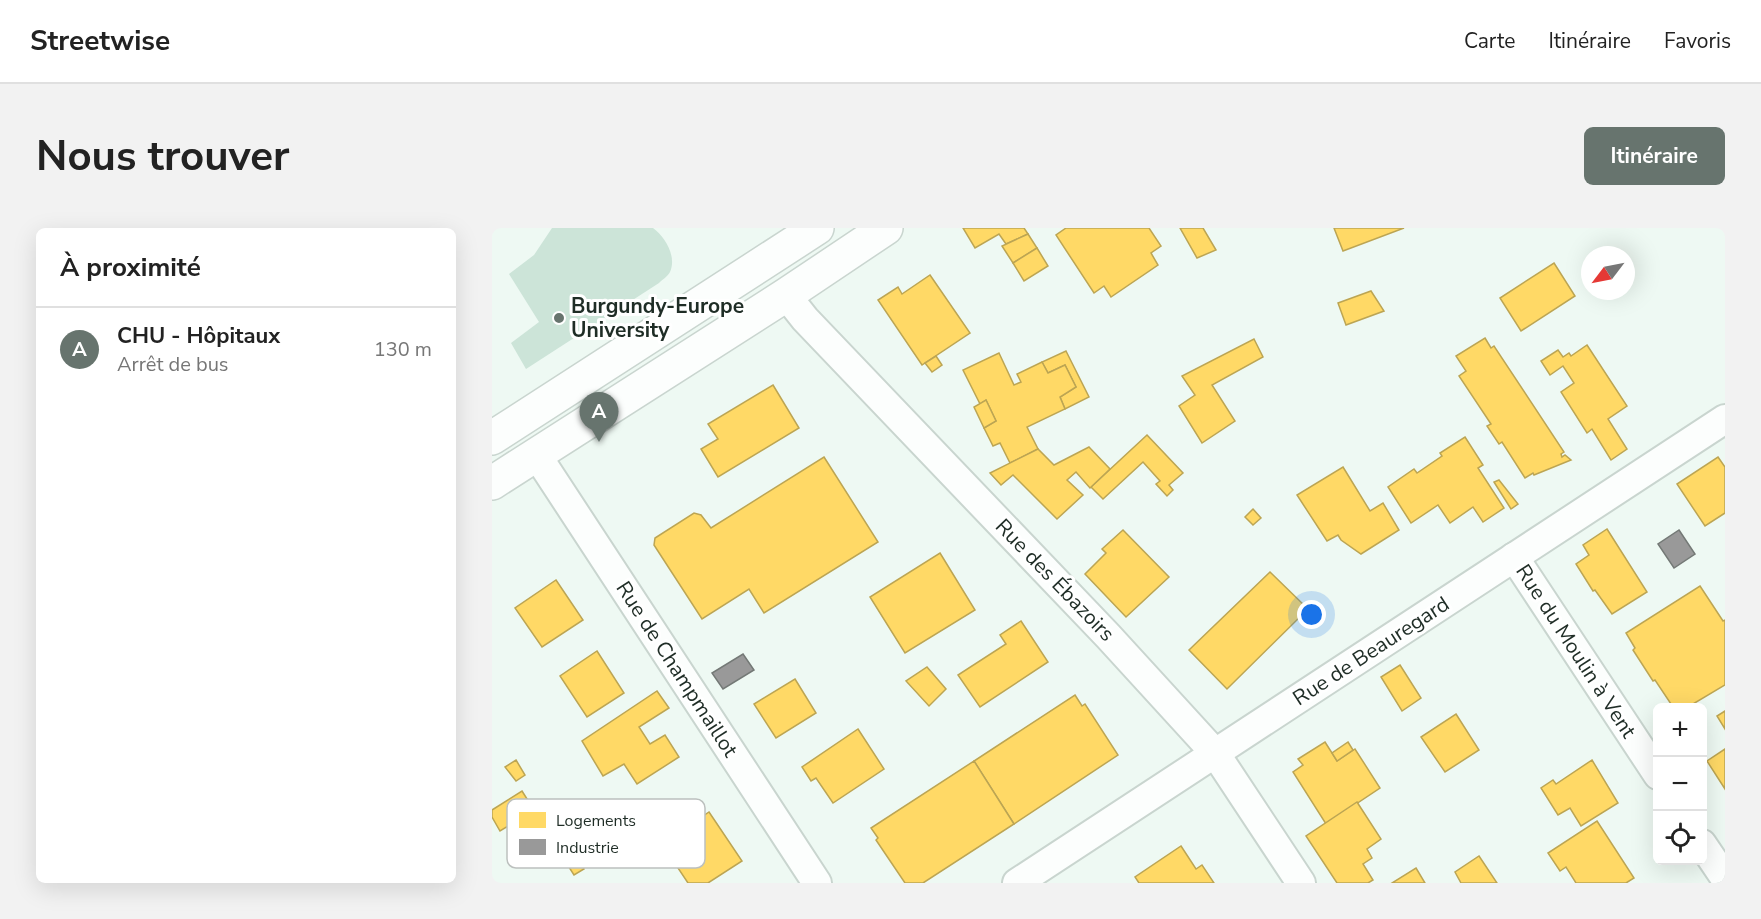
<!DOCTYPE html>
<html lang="fr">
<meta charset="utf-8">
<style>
body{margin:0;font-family:"Nunito Sans",sans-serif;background:#f2f2f2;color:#222}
.controls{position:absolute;right:18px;bottom:18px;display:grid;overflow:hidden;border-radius:9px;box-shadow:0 6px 24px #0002}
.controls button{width:54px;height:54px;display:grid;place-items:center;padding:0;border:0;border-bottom:2px solid #e0e0e0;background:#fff;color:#222;font:30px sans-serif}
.compass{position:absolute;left:1089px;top:18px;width:54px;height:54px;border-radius:50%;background:#fff;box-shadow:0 6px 24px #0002;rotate:238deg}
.you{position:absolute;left:820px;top:387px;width:21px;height:21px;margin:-15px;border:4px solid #fff;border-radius:50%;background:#1a73e8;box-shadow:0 0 0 9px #1a73e833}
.badge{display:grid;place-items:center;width:39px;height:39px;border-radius:50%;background:#67746e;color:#fff;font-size:20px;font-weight:700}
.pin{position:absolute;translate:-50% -50px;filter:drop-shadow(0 2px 3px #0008)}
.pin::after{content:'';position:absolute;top:32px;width:21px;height:18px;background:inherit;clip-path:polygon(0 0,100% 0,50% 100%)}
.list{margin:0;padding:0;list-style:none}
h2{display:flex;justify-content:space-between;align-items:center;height:78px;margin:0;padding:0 24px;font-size:26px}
h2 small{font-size:20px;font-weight:400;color:#767676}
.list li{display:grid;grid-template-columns:39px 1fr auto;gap:18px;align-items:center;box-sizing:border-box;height:84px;padding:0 24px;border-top:2px solid #e0e0e0}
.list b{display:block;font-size:22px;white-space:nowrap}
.list p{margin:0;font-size:20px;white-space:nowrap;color:#767676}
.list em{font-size:20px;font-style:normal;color:#767676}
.icon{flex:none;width:33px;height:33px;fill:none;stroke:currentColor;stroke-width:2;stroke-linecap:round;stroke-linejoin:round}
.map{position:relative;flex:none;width:1233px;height:655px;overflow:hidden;border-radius:9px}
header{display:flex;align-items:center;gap:36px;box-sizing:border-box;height:84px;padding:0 30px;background:#fff;border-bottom:2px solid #e0e0e0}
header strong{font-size:28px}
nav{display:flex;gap:33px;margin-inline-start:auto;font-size:21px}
.intro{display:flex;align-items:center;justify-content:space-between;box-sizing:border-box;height:144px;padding:0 36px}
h1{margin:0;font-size:42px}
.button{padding:15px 27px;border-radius:9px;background:#67746e;color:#fff;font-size:21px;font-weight:700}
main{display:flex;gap:36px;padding:0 36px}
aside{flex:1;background:#fff;border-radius:9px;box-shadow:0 6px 24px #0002}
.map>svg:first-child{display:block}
</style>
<header>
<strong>Streetwise</strong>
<nav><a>Carte</a><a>Itinéraire</a><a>Favoris</a></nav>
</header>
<div class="intro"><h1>Nous trouver</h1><a class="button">Itinéraire</a></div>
<main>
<aside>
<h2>À proximité<small></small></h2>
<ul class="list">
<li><span class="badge">A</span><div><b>CHU - Hôpitaux</b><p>Arrêt de bus</p></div><em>130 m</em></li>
</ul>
</aside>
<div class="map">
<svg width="1233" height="655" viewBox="0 0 1233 655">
<rect width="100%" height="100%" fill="#eef9f3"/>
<!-- grass -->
<path fill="#cce4d8" d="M60 0H161C173 9 185 28 178 44 176 48 170 52 167 55L34 141 19 115 47 94 17 46 42 27Z"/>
<!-- homes -->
<g fill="#ffd966" stroke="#bca553" stroke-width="1.5">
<polygon points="471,0 532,0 536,6 514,16 507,6 483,20"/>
<polygon points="574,0 657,0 669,18 659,25 666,37 619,69 612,58 602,65 564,7"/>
<polygon points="688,0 711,0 724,22 705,30"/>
<polygon points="842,0 912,0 851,23"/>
<polygon points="536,6 545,20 521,35 510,18"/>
<polygon points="545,20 556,38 532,53 521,35"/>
<polygon points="1062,35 1083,68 1029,103 1008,70"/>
<polygon points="438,47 478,105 430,137 386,72 406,59 410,66"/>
<polygon points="879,63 892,83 854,97 846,75"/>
<polygon points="993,110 999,120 1002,118 1072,224 1069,226 1070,229 1073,227 1079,232 1042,247 1041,245 1033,250 1010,214 1007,216 995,198 999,196 967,148 974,143 964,128"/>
<polygon points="762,111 771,129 720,157 743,193 710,215 687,178 703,167 690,148"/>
<polygon points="1095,117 1135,178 1116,191 1135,221 1119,232 1100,201 1095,205 1069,164 1082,155 1071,138 1058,147 1049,133 1066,122 1071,129 1077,125 1079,128"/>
<polygon points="574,123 597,169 573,181 568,169 584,159 573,137 556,145 550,134"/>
<polygon points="507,125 522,157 529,154 525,146 550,134 556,145 573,137 584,159 568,169 573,181 535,199 546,221 518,235 508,215 501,218 492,200 504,193 494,172 488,176 471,142"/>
<polygon points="444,128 450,137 440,144 433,135"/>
<polygon points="281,157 307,200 226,249 209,221 226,211 216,196"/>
<polygon points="494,172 504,193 492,200 482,179"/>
<polygon points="655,207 691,245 677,257 681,262 675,268 664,256 668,253 651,234 611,271 599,259"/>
<polygon points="973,209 991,237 986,240 1012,280 991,294 981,279 958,295 946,277 919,295 896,259 922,241 925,245 950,228 948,225"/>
<polygon points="597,219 618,241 598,260 584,244 575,252 591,267 565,291 521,247 509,257 498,245 546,221 562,237"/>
<polygon points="332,229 386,314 272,385 257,361 210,391 162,317 163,310 202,285 209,287 219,300"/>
<polygon points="1226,229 1233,239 1233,285 1213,298 1185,256"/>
<polygon points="851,239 878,283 891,275 907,302 869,326 849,312 846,307 835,313 805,267"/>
<polygon points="1007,252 1026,276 1019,281 1002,254"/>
<polygon points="761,281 769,290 761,297 753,289"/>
<polygon points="1115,301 1155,364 1120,386 1103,362 1101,363 1084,336 1097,327 1091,317"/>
<polygon points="631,302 677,349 634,389 593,346 614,325 610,321"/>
<polygon points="448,325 483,382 413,425 378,369"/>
<polygon points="778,344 816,381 735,461 697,422"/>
<polygon points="64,352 91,392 50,419 23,380"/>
<polygon points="1208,358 1231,393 1233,392 1233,457 1196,479 1181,479 1163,452 1161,453 1141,422 1143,420 1134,405"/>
<polygon points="529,393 556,434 488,479 466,447 514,416 508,407"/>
<polygon points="105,423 132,465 95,489 68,448"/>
<polygon points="908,437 929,470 910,483 889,449"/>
<polygon points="435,439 454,461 437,478 414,453"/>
<polygon points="303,451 324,485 284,510 262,476"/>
<polygon points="165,463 177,480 147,499 158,516 173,507 187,529 145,556 132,536 111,548 90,513"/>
<polygon points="583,467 590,478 593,476 626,527 522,596 482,533"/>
<polygon points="1233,483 1233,501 1225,488"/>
<polygon points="964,486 987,522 953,544 929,509"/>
<polygon points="366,501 392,541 341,575 324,550 319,553 310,539"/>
<polygon points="833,514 845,533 863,521 888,560 834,596 801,544 811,537 806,531"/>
<polygon points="856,514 861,522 845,533 840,525"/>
<polygon points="1233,521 1233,561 1215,533"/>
<polygon points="24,532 33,547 24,553 13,539"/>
<polygon points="1100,532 1126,575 1089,598 1078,580 1066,587 1049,560 1061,552 1064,556"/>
<polygon points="482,533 522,596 431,655 413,655 384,612 386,610 379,600"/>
<polygon points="30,563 42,582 8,603 0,589 0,582"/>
<polygon points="865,574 889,611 875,621 880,630 871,636 881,652 876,655 845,655 814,608"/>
<polygon points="217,584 250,633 216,655 196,655 170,616"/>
<polygon points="1105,593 1142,650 1134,655 1084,655 1074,639 1068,643 1056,625"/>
<polygon points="689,618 704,641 710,637 722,655 647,655 643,649"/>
<polygon points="79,619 92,641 82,647 68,625"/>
<polygon points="987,628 1005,655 969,655 963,644"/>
<polygon points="924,640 933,655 900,655"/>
</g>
<!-- industry -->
<g fill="#999" stroke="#747976" stroke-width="1.5">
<polygon points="1187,302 1203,326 1182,340 1166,316"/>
<polygon points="251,426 262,442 231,461 220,445"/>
</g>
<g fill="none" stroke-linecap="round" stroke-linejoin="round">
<defs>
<g id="street">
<polyline points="294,67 313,91 616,408 723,525 809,655"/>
<polyline points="44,226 325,655"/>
<polyline points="1022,329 1166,547"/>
<polyline points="1210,616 1233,650"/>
<polyline points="525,655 1233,191"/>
</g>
<g id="secondary">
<polyline points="0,210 325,0"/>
<polyline points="0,255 294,67 394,0"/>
</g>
</defs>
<!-- street casing -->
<use href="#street" stroke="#c9d5cf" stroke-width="32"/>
<!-- secondary casing -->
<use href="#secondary" stroke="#c9d5cf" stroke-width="36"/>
<!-- street -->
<use href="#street" stroke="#fcfefd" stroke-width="28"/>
<!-- secondary -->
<use href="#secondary" stroke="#fcfefd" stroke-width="33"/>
</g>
<!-- markers -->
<circle fill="#67746e" stroke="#fff" stroke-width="2" cx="67" cy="90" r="6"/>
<g text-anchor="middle" stroke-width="6" stroke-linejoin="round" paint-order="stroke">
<!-- poi labels -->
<g font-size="21" font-weight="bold" fill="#1f2d26" stroke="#fff" text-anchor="start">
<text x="79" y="85">Burgundy-Europe<tspan x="79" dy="24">University</tspan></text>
</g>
<!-- street labels -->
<g font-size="21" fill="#1f2d26" stroke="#fff">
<text transform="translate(563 352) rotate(46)" y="7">Rue des Ébazoirs</text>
<text transform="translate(879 423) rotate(-33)" y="7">Rue de Beauregard</text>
<text transform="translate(1084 423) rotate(57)" y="7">Rue du Moulin à Vent</text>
<text transform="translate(185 441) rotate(57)" y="7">Rue de Champmaillot</text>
</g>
</g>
<!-- legend -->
<rect x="15" y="571" width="198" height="69" rx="9" fill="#fff" stroke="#bcc0be" stroke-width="1.5"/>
<rect x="27" y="584" width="27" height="16" fill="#ffd966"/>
<rect x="27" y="611" width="27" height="16" fill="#999"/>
<g font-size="16" fill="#1f2d26">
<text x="64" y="598">Logements</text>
<text x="64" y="625">Industrie</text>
</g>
</svg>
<div class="controls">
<button>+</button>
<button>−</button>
<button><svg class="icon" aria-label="locate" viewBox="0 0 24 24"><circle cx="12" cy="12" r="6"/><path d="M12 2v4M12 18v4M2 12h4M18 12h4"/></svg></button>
</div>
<svg class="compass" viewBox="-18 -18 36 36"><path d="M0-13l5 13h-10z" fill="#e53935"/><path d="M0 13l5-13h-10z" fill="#767676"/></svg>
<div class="you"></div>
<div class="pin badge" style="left:107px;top:214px">A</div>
</div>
</main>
